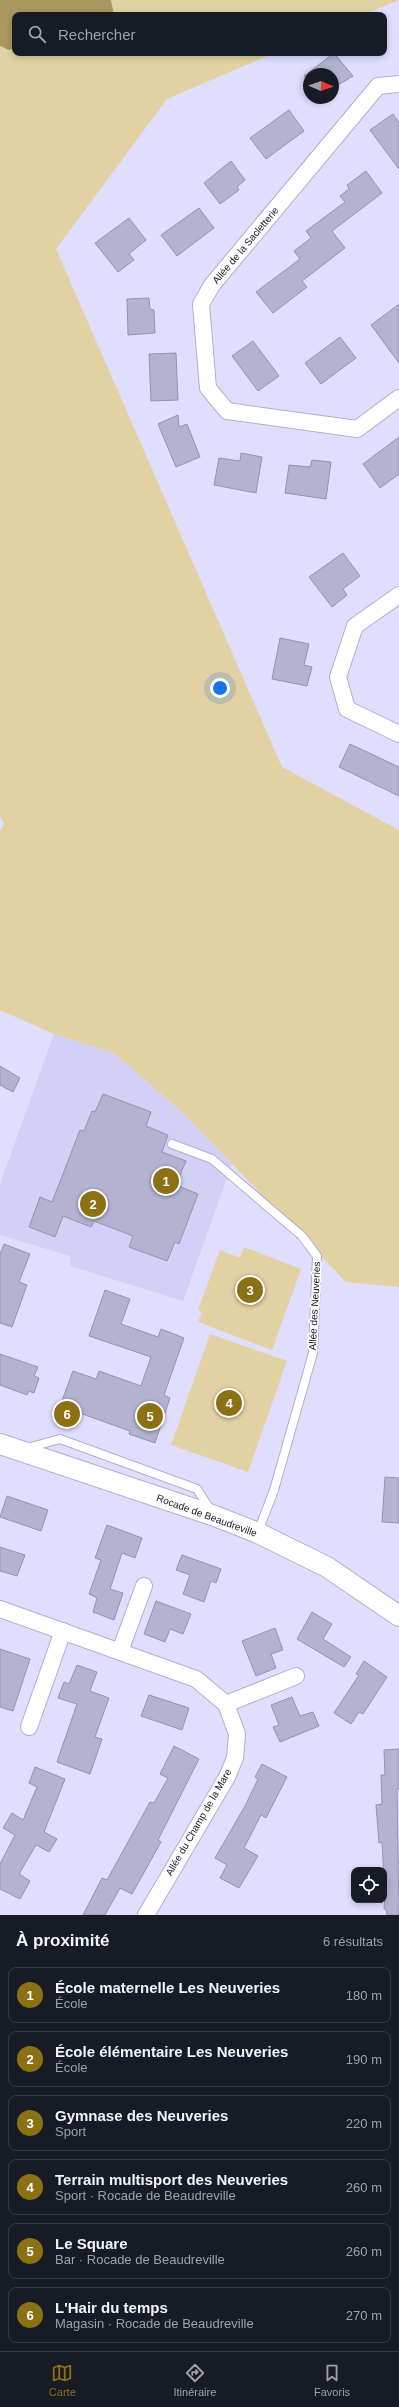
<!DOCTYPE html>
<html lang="fr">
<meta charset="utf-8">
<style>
body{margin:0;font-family:Arial,sans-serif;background:#242831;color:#f1f3f6}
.controls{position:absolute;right:12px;bottom:12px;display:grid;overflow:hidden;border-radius:8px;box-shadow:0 2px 6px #0003}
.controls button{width:36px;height:36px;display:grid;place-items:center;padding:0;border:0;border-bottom:1px solid #363941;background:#171b24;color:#f1f3f6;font:20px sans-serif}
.compass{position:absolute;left:303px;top:68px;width:36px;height:36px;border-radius:50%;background:#171b24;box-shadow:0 2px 6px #0003;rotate:92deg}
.you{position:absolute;left:220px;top:688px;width:14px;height:14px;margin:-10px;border:3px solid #fff;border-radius:50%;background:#1a73e8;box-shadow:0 0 0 6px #1a73e833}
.badge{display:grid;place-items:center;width:26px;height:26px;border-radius:50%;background:#8c7114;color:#fff;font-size:13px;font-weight:700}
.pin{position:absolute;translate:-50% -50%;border:2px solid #fff;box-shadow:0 1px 4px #0006}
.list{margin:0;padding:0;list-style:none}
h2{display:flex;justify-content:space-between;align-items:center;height:52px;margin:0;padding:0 16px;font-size:17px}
h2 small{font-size:13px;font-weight:400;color:#9ea1a6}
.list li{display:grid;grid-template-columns:26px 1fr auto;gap:12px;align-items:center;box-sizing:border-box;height:56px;margin:0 8px 8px;padding:0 8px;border:1px solid #363941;border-radius:8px}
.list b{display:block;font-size:15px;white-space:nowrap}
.list p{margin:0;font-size:13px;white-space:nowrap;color:#9ea1a6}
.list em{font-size:13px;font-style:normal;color:#9ea1a6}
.icon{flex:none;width:22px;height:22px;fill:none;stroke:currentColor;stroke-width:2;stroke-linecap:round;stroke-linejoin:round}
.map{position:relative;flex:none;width:399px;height:1915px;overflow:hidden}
.search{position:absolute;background:#171b24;box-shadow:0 2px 6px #0003;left:12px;right:12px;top:12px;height:44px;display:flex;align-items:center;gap:10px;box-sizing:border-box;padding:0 14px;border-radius:8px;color:#9ea1a6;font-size:15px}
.sheet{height:436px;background:#171b24}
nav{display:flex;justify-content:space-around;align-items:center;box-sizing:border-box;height:56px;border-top:1px solid #363941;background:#171b24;font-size:11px;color:#9ea1a6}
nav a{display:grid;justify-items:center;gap:2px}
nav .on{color:#8c7114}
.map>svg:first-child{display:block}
</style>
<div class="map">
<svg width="399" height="1915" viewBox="0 0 399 1915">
<rect width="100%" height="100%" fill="#e0defe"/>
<!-- built -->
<polygon fill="#d3d0f7" points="54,1034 114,1053 182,1112 232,1164 183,1301 70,1266 70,1256 0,1235 0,1184"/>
<!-- green -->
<g fill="#e2d1a2">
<polygon points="0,0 399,0 363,15 15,15 15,53 274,53 167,99 56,249 282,767 399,830 399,1287 346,1282 182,1112 114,1053 54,1034 0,1010 0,831 4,824 0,816"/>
<polygon points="244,1247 301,1269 272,1350 198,1322 202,1312 198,1310 220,1250 240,1258"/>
<polygon points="210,1334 287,1361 248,1472 171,1445"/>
</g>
<!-- water -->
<polygon fill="#ab9760" points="0,0 111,0 114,15 15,15 15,48 9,50 0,46"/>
<!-- building -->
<g fill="#b5b2d1" stroke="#9592b0">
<polygon points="334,53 353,76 333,88 333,74 309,74 309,82 304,76"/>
<polygon points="289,110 304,131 266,159 250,138"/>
<polygon points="393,114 399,122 399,169 370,130"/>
<polygon points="231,161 245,180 237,187 239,190 220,204 204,183"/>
<polygon points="366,171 382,193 332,231 345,248 302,281 307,287 273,313 256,292 300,259 294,251 311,238 306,231 345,202 340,196 349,189 347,185"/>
<polygon points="199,208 214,228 177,256 161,235"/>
<polygon points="129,218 146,240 129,254 134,260 118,272 95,243"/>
<polygon points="149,298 150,309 154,310 155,333 128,335 127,299"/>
<polygon points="399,304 399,363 371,325"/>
<polygon points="340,337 356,358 321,384 305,363"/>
<polygon points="253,341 279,376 258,391 232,356"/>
<polygon points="176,353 178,400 151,401 149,354"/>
<polygon points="178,415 179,427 187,424 200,457 176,467 158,424"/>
<polygon points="399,437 399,474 380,488 363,464"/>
<polygon points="241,453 262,457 256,493 214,485 219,458 240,461"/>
<polygon points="312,460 331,462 326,499 285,493 289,465 310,467"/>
<polygon points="343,553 360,576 343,589 347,595 332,607 309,577"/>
<polygon points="280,638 309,644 304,665 312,667 307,686 272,679"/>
<polygon points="350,744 399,767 399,796 339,767"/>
<polygon points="0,1066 20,1078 13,1092 0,1085"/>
<polygon points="103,1094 151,1112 146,1126 168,1135 162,1152 186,1161 176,1185 198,1194 179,1244 175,1242 167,1261 129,1247 133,1236 94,1221 91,1227 63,1216 55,1237 29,1227 40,1197 52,1202 80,1130 84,1131 92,1111 95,1112"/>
<polygon points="4,1244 30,1254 19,1282 27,1285 12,1327 0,1323 0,1254"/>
<polygon points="105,1290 130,1299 121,1324 158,1337 161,1329 184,1338 164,1395 170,1398 155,1443 129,1434 130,1431 60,1406 73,1371 96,1379 99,1371 141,1386 151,1357 89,1336"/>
<polygon points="0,1354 38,1367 34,1376 39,1378 34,1393 29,1391 27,1395 0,1385"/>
<polygon points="385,1477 399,1478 399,1523 382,1522"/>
<polygon points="7,1496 48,1510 41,1531 0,1517"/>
<polygon points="107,1525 142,1538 135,1558 122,1553 110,1589 123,1593 114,1620 93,1612 97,1598 89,1594 101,1560 95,1558"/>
<polygon points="0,1547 25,1555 17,1576 0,1571"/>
<polygon points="182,1555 221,1569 216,1583 211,1581 204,1602 183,1594 190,1575 176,1570"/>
<polygon points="156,1601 191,1614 183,1634 170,1629 165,1642 144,1634"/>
<polygon points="312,1612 332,1624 323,1639 351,1657 344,1667 297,1639"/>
<polygon points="275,1628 283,1650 271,1654 276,1668 256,1676 242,1641"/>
<polygon points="0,1649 30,1659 13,1711 0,1707"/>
<polygon points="364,1661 387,1677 363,1714 359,1712 351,1724 334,1713 359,1675 356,1674"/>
<polygon points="77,1665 97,1672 90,1691 109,1698 95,1737 102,1739 90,1774 57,1762 77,1704 58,1698 64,1682 69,1684"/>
<polygon points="149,1695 189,1708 182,1730 141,1716"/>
<polygon points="292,1697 300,1716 313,1712 319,1726 280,1742 273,1727 279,1725 271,1705"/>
<polygon points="174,1746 199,1759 158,1840 161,1842 132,1894 120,1888 105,1915 83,1915 102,1878 107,1880 150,1802 154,1803 168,1778 160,1774"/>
<polygon points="399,1749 399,1789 397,1789 399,1915 387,1915 386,1909 384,1909 385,1894 382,1842 379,1843 376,1805 382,1804 381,1775 385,1775 384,1750"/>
<polygon points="262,1764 287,1777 266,1818 261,1815 244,1848 258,1856 239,1888 220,1878 227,1865 215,1858 245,1806 258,1779 255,1777"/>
<polygon points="35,1767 65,1779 44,1832 57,1839 49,1852 36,1845 19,1874 30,1881 20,1899 0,1889 0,1864 15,1835 3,1828 12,1813 23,1820 37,1787 29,1783"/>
</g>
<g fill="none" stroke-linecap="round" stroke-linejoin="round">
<defs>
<g id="service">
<polyline points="172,1144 212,1159 302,1236 317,1256 313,1353 274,1490 258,1532"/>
<polyline points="27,1448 60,1439 197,1489 211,1511"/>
</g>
<g id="minor">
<polyline points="399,84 378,86 212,285 201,304 208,388 227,411 357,429 399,398"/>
<polyline points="399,595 355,626 338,677 347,709 399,734"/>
<polyline points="0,1609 196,1679 226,1704 237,1734 235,1758 227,1777 146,1915"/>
<polyline points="120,1651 144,1586"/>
<polyline points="226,1704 296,1676"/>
<polyline points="29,1727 63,1631"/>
</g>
<polyline id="tertiary" points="0,1444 215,1516 258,1533 327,1567 399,1616"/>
</defs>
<!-- service casing -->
<use href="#service" stroke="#b1aecd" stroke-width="10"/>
<!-- minor casing -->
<use href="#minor" stroke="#b1aecd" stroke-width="18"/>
<!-- tertiary casing -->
<use href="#tertiary" stroke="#b1aecd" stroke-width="22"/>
<!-- service -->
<use href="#service" stroke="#fff" stroke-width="8"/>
<!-- minor -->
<use href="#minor" stroke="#fff" stroke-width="16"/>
<!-- tertiary -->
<use href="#tertiary" stroke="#fff" stroke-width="20"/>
</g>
<g text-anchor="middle" stroke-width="3.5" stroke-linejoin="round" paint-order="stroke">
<!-- street labels -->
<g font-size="10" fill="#181722" stroke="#fff">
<text transform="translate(245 245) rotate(-50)" y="4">Allée de la Sacletterie</text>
<text transform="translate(314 1306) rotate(-87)" y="4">Allée des Neuveries</text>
<text transform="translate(207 1515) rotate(20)" y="4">Rocade de Beaudreville</text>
<text transform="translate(198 1822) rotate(-60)" y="4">Allée du Champ de la Mare</text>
</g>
</g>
</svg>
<div class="controls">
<button><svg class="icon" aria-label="locate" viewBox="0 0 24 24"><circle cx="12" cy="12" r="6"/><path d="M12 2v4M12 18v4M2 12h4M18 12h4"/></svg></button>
</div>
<svg class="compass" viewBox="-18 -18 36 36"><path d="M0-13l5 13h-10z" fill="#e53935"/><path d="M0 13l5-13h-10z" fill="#9ea1a6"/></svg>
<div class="you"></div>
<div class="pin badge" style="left:166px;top:1181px">1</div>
<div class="pin badge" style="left:93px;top:1204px">2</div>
<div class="pin badge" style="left:250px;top:1290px">3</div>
<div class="pin badge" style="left:229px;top:1403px">4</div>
<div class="pin badge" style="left:150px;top:1416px">5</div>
<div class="pin badge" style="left:67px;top:1414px">6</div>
<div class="search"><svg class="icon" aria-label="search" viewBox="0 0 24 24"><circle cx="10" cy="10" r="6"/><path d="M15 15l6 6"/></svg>Rechercher</div>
</div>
<section class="sheet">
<h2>À proximité<small>6 résultats</small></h2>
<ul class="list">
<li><span class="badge">1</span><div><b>École maternelle Les Neuveries</b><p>École</p></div><em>180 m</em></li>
<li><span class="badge">2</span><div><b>École élémentaire Les Neuveries</b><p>École</p></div><em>190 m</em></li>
<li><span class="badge">3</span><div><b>Gymnase des Neuveries</b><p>Sport</p></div><em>220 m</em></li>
<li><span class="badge">4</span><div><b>Terrain multisport des Neuveries</b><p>Sport · Rocade de Beaudreville</p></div><em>260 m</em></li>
<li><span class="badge">5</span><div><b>Le Square</b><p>Bar · Rocade de Beaudreville</p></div><em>260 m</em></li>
<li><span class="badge">6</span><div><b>L'Hair du temps</b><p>Magasin · Rocade de Beaudreville</p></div><em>270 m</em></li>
</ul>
</section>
<nav>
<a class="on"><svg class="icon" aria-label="map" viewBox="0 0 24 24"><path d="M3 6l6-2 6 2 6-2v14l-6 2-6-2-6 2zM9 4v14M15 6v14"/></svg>Carte</a>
<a><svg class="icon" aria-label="directions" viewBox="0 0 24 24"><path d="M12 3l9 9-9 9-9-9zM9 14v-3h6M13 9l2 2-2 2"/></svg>Itinéraire</a>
<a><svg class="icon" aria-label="saved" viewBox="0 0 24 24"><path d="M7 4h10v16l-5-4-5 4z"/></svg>Favoris</a>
</nav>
